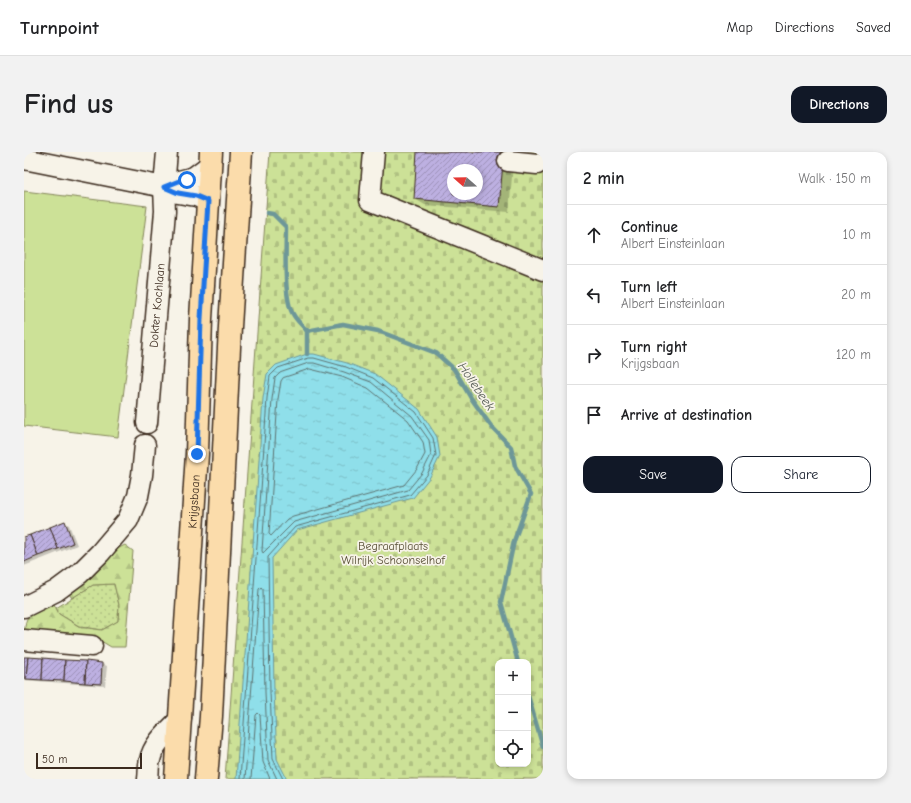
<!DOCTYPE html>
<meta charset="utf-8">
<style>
body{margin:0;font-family:"Comic Neue",sans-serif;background:#f2f2f2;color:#202124}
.controls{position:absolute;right:12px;bottom:12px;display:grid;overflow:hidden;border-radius:8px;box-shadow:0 2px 6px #0003}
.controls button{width:36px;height:36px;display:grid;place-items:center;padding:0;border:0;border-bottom:1px solid #e0e0e0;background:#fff;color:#202124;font:20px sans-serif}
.compass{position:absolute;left:423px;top:12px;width:36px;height:36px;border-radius:50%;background:#fff;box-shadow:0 2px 6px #0003;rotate:290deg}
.scale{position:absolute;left:12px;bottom:10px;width:106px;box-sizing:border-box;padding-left:4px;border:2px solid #3b2a1e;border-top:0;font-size:11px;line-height:14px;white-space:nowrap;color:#3b2a1e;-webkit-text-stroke:3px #f7f3e8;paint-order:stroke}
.stop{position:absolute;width:12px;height:12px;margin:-9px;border:3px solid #1a73e8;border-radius:50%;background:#fff}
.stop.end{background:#1a73e8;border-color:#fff;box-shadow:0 1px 4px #0008}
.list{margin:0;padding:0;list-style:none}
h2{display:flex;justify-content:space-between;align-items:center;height:52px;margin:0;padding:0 16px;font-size:17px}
h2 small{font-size:13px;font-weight:400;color:#757577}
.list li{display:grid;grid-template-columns:26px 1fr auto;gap:12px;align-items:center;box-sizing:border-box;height:60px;padding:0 16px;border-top:1px solid #e0e0e0}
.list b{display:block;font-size:15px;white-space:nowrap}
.list p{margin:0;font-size:13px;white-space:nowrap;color:#757577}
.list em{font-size:13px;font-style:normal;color:#757577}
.actions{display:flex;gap:8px;padding:12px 16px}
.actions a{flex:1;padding:9px 0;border:1px solid #111827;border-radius:12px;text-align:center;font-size:14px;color:#111827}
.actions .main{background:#111827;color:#fff}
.icon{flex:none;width:22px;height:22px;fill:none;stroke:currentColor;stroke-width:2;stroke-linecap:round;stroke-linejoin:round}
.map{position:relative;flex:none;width:519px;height:627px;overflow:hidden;border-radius:12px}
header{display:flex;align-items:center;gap:24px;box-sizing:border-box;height:56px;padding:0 20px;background:#fff;border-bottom:1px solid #e0e0e0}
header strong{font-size:19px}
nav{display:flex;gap:22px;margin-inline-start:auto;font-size:14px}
.intro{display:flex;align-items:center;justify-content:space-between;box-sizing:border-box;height:96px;padding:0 24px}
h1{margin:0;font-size:28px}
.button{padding:10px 18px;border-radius:12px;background:#111827;color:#fff;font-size:14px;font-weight:700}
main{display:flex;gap:24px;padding:0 24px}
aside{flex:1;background:#fff;border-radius:12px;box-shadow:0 2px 6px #0003}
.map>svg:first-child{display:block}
</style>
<header>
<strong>Turnpoint</strong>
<nav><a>Map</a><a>Directions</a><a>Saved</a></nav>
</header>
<div class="intro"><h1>Find us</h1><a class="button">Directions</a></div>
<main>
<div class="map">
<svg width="519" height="627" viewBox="0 0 519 627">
<defs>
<pattern id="grass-dots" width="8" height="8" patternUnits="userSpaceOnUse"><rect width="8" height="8" fill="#cce197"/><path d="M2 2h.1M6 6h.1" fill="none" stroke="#b0c182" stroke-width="1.8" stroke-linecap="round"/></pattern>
<pattern id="forest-firs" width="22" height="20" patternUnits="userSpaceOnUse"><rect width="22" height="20" fill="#cce197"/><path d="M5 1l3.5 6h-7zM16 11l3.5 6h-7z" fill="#b0c182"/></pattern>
<pattern id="cemetery-stones" width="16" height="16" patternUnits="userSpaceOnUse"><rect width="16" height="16" fill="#cce197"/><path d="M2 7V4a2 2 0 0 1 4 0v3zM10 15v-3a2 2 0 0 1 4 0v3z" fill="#b0c182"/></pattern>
<pattern id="water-ripples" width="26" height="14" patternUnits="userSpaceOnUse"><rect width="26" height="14" fill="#8fdfea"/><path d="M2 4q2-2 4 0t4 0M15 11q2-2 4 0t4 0" fill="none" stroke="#7cc0c8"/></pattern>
<pattern id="building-hatch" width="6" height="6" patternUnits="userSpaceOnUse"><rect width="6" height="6" fill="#bdb0e1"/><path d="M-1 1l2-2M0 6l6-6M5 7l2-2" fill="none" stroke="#9b8fb6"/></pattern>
</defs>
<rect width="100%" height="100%" fill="#f7f3e8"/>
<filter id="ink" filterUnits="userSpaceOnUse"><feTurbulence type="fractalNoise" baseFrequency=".025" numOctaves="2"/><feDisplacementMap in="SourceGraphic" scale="8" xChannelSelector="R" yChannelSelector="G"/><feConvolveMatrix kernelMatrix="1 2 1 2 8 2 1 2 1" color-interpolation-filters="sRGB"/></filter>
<g filter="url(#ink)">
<!-- grass -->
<polygon fill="url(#grass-dots)" stroke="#84865a" points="90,432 95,453 94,469 78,478 55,474 35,462 32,456 69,433"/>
<!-- forest -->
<path fill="url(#forest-firs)" stroke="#84865a" d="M101 393 109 399 101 495H87L72 486 1 479C0 460 14 455 28 448L35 462 56 475 78 478 94 469 95 453 90 432 69 433 48 446 42 438 89 399Z"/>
<!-- cemetery -->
<path fill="url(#cemetery-stones)" stroke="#84865a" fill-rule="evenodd" d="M246 0H519V627H201ZM429 18H453V42H429ZM474 510H504V612H474Z"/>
<!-- park -->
<polygon fill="#cce197" stroke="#84865a" points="0,39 123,54 94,285 0,274"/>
<!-- water -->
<polygon fill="url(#water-ripples)" stroke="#6d9798" points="283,202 290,202 323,211 351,222 395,257 413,285 416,304 406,325 389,346 273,378 248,406 250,540 253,607 263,627 212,627 234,323 239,246 243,222 252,213"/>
<!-- shadow -->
<g fill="#0003" fill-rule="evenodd">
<path d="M394 0H490L485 60 401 53 391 47ZM429 18H453V42H429Z"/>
<polygon points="41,371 45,373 53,393 0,414 0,387"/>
<polygon points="0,506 78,512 83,514 81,534 0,528"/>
</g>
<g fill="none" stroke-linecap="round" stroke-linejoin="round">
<!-- shore -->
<g stroke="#5d7270" stroke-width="1">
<polygon points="285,211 290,211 320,220 347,230 388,264 405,288 407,303 398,321 384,338 270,370 239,401 238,399 248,247 251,226 256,221"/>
<polygon points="286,217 318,225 344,236 384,268 399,290 401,302 393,317 380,333 269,364 263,367 247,384 245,382 254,247 257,229 259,226"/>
<polyline points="216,627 238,324 243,246 246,224 254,216 284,206 290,206 322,215 349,226 392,260 409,286 412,303 403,323 386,343 271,375 244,405 246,540 249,607 259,627"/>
<polyline points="221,627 235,437 237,435 239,437 241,540 244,608 253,627"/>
<polyline points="227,627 232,563 234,561 236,563 239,610 246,627"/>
</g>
<!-- stream -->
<g stroke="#6d9798" stroke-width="4.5">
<path d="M243 61 249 62 262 75C262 94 259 147 269 162 272 168 278 173 283 179L319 172 354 179 412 201 430 217 447 246 467 274 487 295 491 314 507 342 490 389 477 450 494 510"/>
<polyline points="283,179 283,202"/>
<polyline points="504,544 519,595"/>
</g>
</g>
<!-- building -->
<g fill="url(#building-hatch)" stroke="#3b2a1e" fill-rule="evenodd">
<path d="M393 0H480L475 55 390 47ZM429 18H453V42H429Z"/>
<polygon points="41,369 49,391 34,397 26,375"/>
<polygon points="26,375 34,397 14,404 6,383"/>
<polygon points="6,383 14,404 0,410 0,385"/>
<polygon points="0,505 4,505 2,527 0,526"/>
<polygon points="4,505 19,506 18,528 2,527"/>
<polygon points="19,506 41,508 40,529 18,528"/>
<polygon points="41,508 62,509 61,531 40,529"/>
<polygon points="62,509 78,511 77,532 61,531"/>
</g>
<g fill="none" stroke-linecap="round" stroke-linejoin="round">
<defs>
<g id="minor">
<polyline points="350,0 346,48 519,118"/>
<polyline points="0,7 140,35 154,41 172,44 184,49"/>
<polyline points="484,9 513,12"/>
<polyline points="140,35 155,29 170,25 186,13"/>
<path id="s1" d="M123 271 141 59 140 35 143 0"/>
<polyline points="0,455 32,439 55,422 76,401 104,368 114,344 118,323 121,293"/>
<polyline points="0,488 68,494"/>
<path d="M124 627C125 621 124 614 126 608 129 591 146 578 157 566"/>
</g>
<g id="major">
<path id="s2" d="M152 627 173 302 177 167 187 0"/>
<polyline points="182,627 187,564 206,175 217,0"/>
</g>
</defs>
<!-- minor casing -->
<use href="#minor" stroke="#3b2a1e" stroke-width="23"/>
<!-- major casing -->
<use href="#major" stroke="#3b2a1e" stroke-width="25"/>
<!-- minor -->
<use href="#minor" stroke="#f7f3e8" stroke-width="20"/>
<!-- major -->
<use href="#major" stroke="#fbdcab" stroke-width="22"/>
</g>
</g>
<g fill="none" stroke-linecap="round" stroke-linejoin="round" filter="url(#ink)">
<!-- route -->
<polyline stroke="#1a73e8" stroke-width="5" points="163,28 155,29 140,35 154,41 172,44 184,49 177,167 173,302"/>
</g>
<g text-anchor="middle" stroke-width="3.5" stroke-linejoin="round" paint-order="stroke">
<!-- street labels -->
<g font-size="12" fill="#3b2a1e" stroke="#f7f3e8">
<text dy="4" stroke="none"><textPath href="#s1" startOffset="118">Dokter Kochlaan</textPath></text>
<text dy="4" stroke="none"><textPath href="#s2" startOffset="278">Krijgsbaan</textPath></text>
</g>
<!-- park labels -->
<g font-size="12" fill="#584f36" stroke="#f7f3e8">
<text x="369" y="398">Begraafplaats<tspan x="369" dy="14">Wilrijk Schoonselhof</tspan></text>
</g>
<!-- water labels -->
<g font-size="13" font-style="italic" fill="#505751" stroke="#f7f3e8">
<text transform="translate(453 234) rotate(56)" y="5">Hollebeek</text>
</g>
</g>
</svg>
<div class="controls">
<button>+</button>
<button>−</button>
<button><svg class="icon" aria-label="locate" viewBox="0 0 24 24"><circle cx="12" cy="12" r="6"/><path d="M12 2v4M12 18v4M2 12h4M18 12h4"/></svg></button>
</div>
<svg class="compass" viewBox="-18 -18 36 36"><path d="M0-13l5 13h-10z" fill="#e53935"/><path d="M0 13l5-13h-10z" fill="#757577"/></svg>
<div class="scale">50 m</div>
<div class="stop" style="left:163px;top:28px"></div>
<div class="stop end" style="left:173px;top:302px"></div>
</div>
<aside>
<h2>2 min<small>Walk · 150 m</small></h2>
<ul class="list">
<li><svg class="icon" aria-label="ahead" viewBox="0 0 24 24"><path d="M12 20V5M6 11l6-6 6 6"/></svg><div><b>Continue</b><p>Albert Einsteinlaan</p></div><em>10 m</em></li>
<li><svg class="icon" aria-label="left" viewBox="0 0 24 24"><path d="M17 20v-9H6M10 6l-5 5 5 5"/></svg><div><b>Turn left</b><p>Albert Einsteinlaan</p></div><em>20 m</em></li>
<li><svg class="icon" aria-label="right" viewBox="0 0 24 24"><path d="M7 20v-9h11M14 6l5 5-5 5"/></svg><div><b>Turn right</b><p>Krijgsbaan</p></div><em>120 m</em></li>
<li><svg class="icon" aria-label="arrive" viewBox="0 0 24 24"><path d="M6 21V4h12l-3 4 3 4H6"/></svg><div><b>Arrive at destination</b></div></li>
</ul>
<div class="actions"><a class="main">Save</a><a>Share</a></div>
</aside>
</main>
